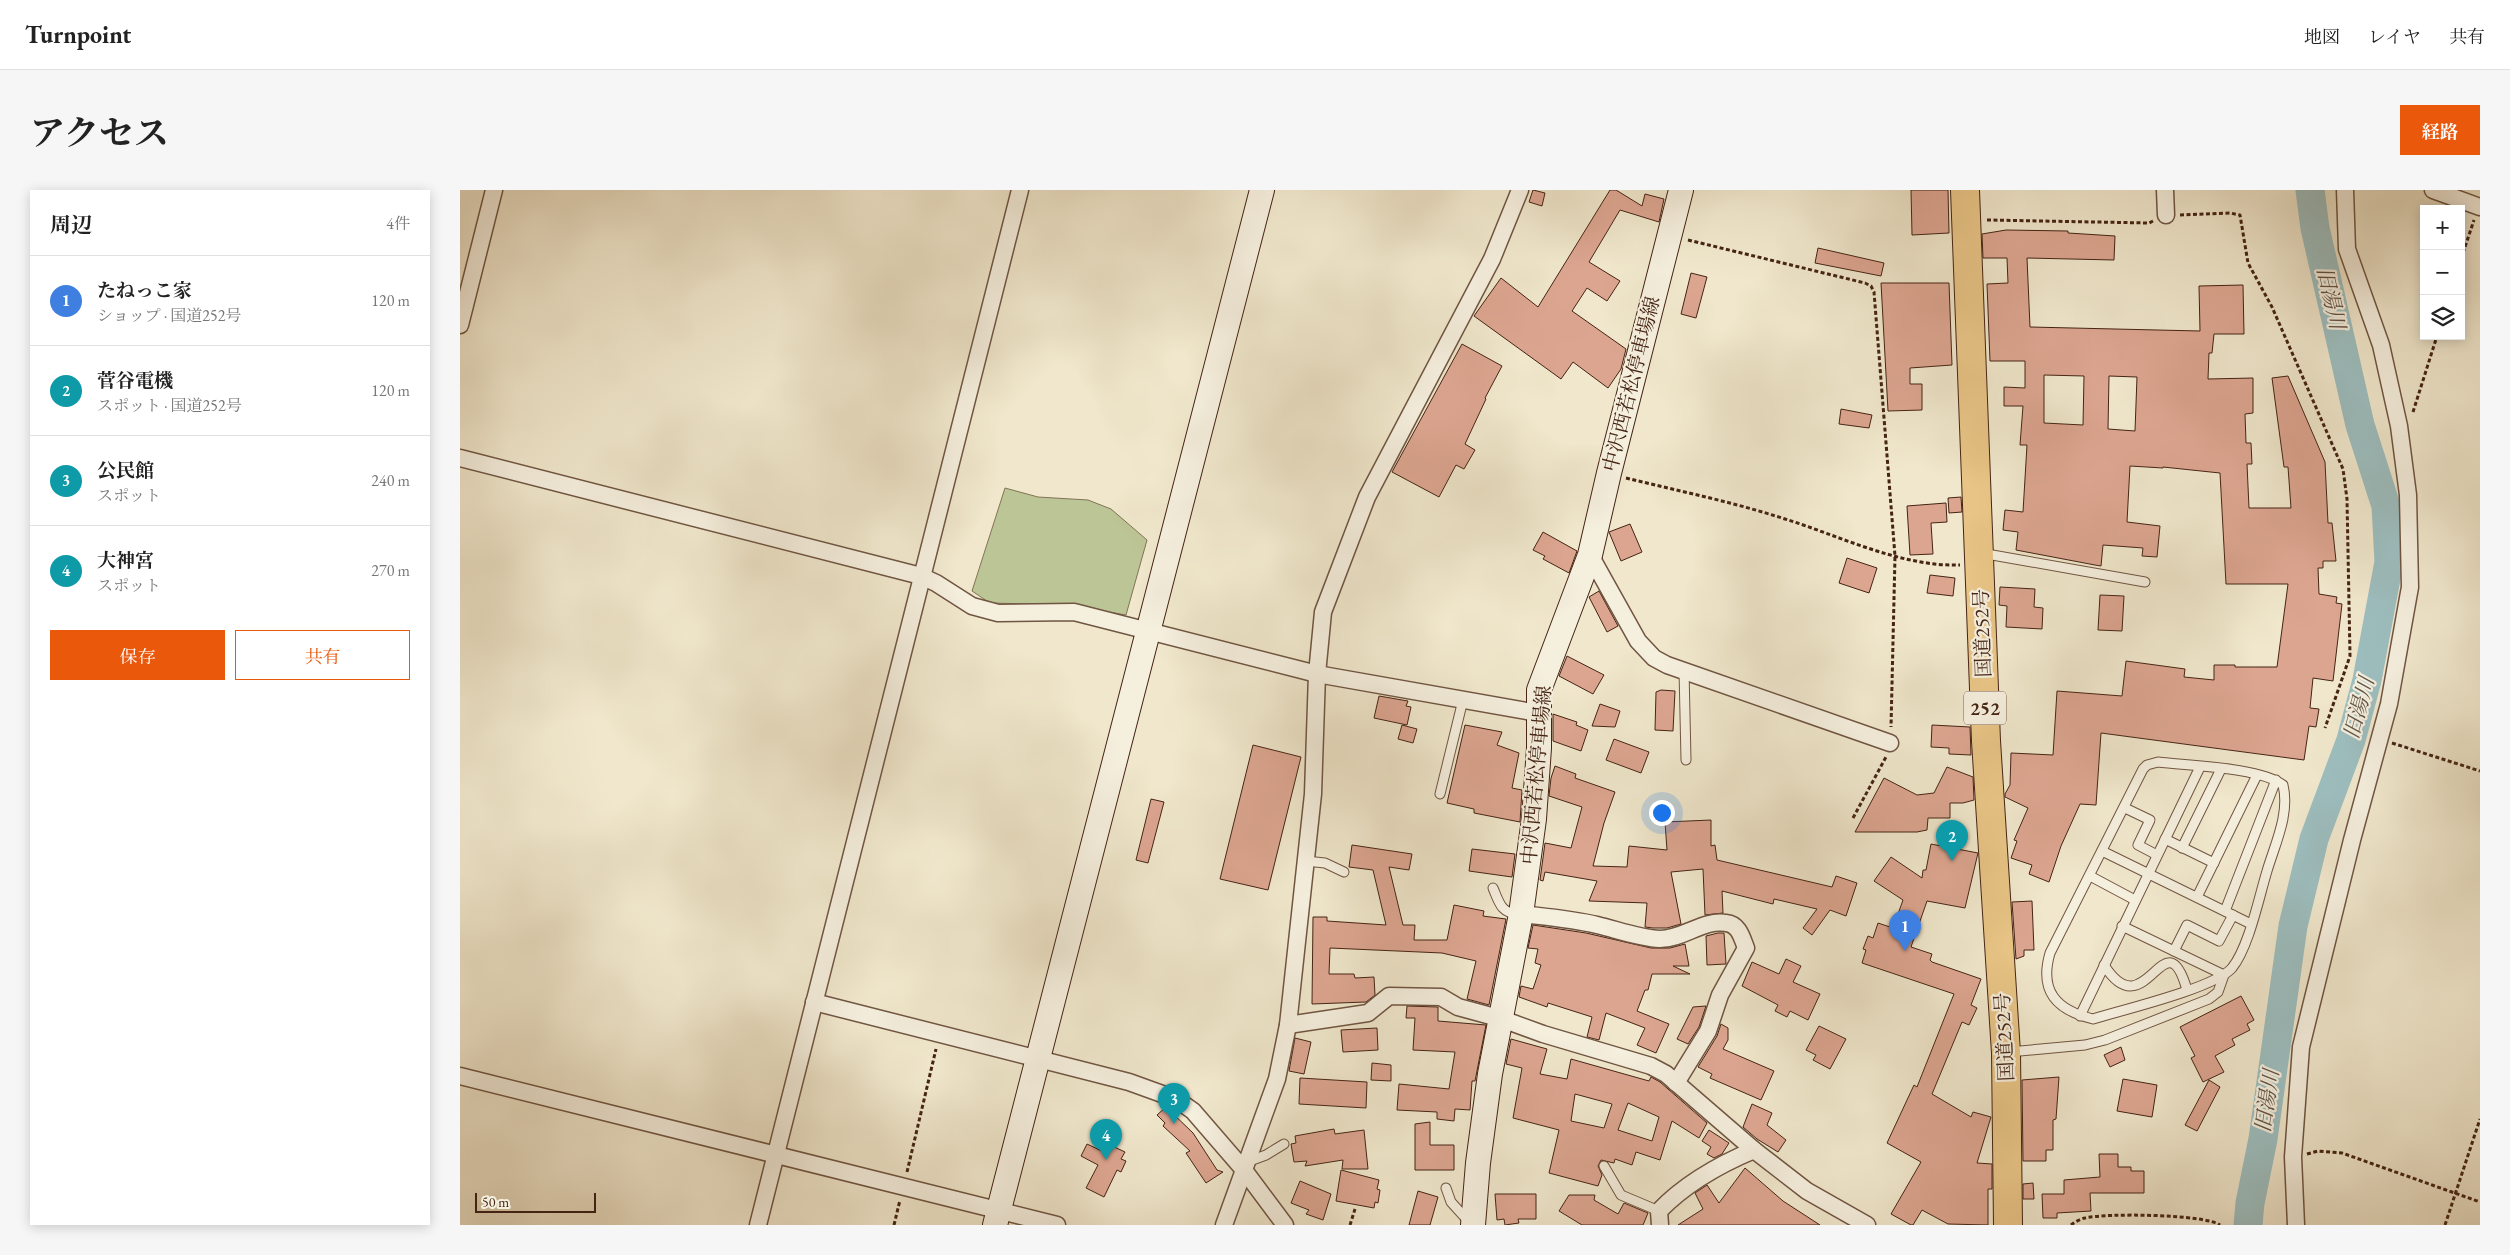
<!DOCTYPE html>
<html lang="ja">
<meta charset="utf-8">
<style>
body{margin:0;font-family:"EB Garamond","Noto Serif JP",serif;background:#f6f6f6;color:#222}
.controls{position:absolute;right:15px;top:15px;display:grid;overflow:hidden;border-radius:0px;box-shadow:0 2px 12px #0003}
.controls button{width:45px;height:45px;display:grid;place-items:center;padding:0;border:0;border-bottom:1px solid #e0e0e0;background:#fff;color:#222;font:25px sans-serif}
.scale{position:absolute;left:15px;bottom:12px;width:121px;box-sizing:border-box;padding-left:5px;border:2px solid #452414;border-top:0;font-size:14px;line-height:18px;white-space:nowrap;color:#452414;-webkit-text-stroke:4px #f5efde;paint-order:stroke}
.you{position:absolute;left:1201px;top:622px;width:18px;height:18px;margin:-12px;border:4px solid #fff;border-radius:50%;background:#1a73e8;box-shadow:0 0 0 8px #1a73e833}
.badge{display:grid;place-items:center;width:32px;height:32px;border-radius:50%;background:#ea580c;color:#fff;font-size:16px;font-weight:700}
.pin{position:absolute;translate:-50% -41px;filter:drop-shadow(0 1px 2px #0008)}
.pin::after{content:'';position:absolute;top:26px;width:18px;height:15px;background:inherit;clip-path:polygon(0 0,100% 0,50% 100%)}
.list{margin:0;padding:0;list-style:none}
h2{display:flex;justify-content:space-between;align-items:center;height:65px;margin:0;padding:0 20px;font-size:21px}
h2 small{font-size:16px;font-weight:400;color:#767676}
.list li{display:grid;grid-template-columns:32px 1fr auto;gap:15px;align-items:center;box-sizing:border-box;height:90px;padding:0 20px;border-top:1px solid #e0e0e0}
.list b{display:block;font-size:19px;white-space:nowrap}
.list p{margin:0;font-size:16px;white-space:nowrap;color:#767676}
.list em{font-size:16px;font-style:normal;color:#767676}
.actions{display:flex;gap:10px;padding:15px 20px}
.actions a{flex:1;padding:11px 0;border:1px solid #ea580c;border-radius:0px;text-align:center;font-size:18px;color:#ea580c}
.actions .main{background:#ea580c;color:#fff}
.icon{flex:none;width:28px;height:28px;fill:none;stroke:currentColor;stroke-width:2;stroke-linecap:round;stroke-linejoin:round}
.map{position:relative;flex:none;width:2020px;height:1035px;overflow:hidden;border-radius:0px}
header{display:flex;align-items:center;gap:30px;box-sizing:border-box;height:70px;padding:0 25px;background:#fff;border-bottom:1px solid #e0e0e0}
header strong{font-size:24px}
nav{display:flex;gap:28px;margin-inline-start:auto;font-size:18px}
.intro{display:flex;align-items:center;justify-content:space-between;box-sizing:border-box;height:120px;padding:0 30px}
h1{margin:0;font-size:35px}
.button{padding:12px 22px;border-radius:0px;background:#ea580c;color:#fff;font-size:18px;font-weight:700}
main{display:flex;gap:30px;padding:0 30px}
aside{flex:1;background:#fff;border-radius:0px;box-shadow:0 2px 12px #0003}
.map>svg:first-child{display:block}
</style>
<header>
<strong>Turnpoint</strong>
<nav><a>地図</a><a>レイヤ</a><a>共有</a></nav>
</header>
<div class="intro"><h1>アクセス</h1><a class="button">経路</a></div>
<main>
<aside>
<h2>周辺<small>4件</small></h2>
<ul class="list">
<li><span class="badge" style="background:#3f7fe0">1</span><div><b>たねっこ家</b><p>ショップ · 国道252号</p></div><em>120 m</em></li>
<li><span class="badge" style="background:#0f9aa8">2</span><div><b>菅谷電機</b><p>スポット · 国道252号</p></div><em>120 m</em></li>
<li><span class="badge" style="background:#0f9aa8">3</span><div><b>公民館</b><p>スポット</p></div><em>240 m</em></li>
<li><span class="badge" style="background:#0f9aa8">4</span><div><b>大神宮</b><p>スポット</p></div><em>270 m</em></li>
</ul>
<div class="actions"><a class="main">保存</a><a>共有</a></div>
</aside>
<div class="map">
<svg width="2020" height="1035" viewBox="0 0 2020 1035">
<rect width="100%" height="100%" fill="#f0e7cc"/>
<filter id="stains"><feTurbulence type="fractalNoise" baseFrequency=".004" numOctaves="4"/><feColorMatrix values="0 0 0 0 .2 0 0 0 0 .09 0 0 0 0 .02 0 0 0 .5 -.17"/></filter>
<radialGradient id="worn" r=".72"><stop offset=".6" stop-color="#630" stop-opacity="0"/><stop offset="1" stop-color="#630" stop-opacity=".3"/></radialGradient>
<!-- green -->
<polygon fill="#bcc596" stroke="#807455" points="545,298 578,307 628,310 651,319 687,350 666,425 609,415 530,413 512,401"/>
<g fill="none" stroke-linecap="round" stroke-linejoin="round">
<!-- river -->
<polyline stroke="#9dbebf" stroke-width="29" points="1788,1035 1790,1013 1803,949 1833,736 1854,649 1891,550 1907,490 1929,372 1926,316 1900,235 1855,38 1850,0"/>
</g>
<!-- building -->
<g fill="#dca590" stroke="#452414" fill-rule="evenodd">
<polygon points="1073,0 1085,3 1082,16 1069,12"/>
<polygon points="1150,0 1156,0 1182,16 1185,4 1204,9 1199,32 1160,20 1129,72 1160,91 1147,111 1127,98 1112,121 1166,159 1161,179 1148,198 1113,172 1101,189 1014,126 1041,88 1078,117"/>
<polygon points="1451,0 1488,0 1489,43 1452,45"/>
<path d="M1546 40 1608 41V43L1655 46 1654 70 1567 68 1570 137 1740 141 1739 96 1783 95 1784 144H1754L1752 163H1749L1748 189 1793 188V223L1785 224 1786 253H1791L1792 274H1787L1789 318H1831L1828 277H1824L1812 188 1828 186 1865 272 1868 333H1872L1876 371H1863V378H1858L1859 404 1877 407 1876 413 1882 414 1873 491 1853 488 1850 518 1859 519 1856 537 1849 536 1844 570 1641 543 1636 615 1620 614 1601 656 1589 692 1569 684 1572 675 1551 668 1557 651 1554 650 1568 618 1545 607V604L1550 595 1551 563 1593 565 1597 501 1662 506 1666 471 1725 479 1724 487 1754 490V475H1775V477H1817L1828 394H1766L1760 283 1703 277V278L1670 276 1667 332 1700 336 1697 367 1682 366 1683 358 1643 355 1641 376 1635 375 1556 360 1558 342 1543 340 1545 320 1563 322 1567 255H1560L1563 216H1544V197L1565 198V171H1530L1527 94 1548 93 1547 68H1523L1522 44ZM1584 185 1624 186 1623 235 1584 233ZM1649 186 1677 187 1675 241 1648 239Z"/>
<polygon points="1358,58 1424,73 1421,86 1355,73"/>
<polygon points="1231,83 1247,87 1236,128 1221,124"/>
<polygon points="1421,93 1489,93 1492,175 1450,178 1450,194 1462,194 1462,220 1428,221"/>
<polygon points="1002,154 1042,176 1025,208 1026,209 1005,254 1015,260 1004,279 996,275 979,307 932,282"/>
<polygon points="1381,219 1412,225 1409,238 1379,234"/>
<polygon points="1501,307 1502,322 1489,323 1488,308"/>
<polygon points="1486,313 1487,332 1471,333 1473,364 1450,365 1447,316"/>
<polygon points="1170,334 1182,362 1161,371 1149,342"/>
<polygon points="1083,342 1117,361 1109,383 1083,369 1085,366 1073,360"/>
<polygon points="1387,368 1417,378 1409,403 1379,393"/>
<polygon points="1470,385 1495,388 1493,406 1467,403"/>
<polygon points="1540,397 1575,399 1574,417 1583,418 1582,439 1546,437 1547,416 1539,415"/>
<polygon points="1139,401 1158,436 1147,442 1129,407"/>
<polygon points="1640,405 1664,406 1662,441 1638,440"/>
<polygon points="1107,466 1144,485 1133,504 1099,486"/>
<polygon points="1201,500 1215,501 1213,541 1195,540 1196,502"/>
<polygon points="919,506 948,511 946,516 951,517 947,535 914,528"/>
<polygon points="1140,514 1160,521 1155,537 1132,536"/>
<polygon points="1093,524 1117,532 1116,535 1128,540 1121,561 1093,551"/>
<polygon points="942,535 957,539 953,553 938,549"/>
<polygon points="1005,535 1042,542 1037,555 1059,563 1052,598 1062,600 1060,632 1014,623 1014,619 987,613"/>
<polygon points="1472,535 1510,537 1511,565 1489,564 1489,558 1471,557"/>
<polygon points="1154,549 1189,562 1181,583 1146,570"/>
<polygon points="793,555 841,567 808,700 760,689"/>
<polygon points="1095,576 1116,584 1115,588 1155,602 1144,633 1133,676 1167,677 1169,656 1207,660 1205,632 1251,630 1251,656 1255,655 1257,670 1372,697 1376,686 1397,693 1386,726 1370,720 1352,745 1343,738 1357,719 1314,709 1313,714 1262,701 1263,723 1245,725 1243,679 1211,682 1221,734 1207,738 1193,738 1185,737 1187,713 1129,711 1137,691 1085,682 1083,691 1080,690 1085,653 1111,658 1122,617 1089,606 1091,588"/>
<polygon points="1487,577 1513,587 1514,610 1503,613 1490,613 1490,628 1468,628 1467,640 1457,642 1395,642 1424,588 1457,605 1474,603"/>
<polygon points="691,609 704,612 688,673 676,670"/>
<polygon points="1471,654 1518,663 1505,718 1467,711 1451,757 1472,764 1470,770 1472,772 1521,789 1511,815 1517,818 1509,835 1502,832 1472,904 1511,927 1513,922 1531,927 1517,973 1532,974 1532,999 1528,999 1528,1035 1488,1034 1462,1020 1453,1035 1451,1035 1431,1024 1461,972 1427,953 1454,895 1457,897 1494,804 1402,773 1406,760 1403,759 1408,746 1413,748 1418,733 1433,738 1443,710 1414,691 1431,667 1462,688 1463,680 1466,680"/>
<polygon points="892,655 952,664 949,680 929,677 943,735 955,735 954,750 987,750 994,715 1024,721 1023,726 1046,729 1029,815 1007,809 1016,771 982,763 870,758 869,784 894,784 895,788 914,787 915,805 906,812 852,814 853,727 867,727 867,731 926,735 913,680 889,677"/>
<polygon points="1012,659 1055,664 1052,687 1009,681"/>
<polygon points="1572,711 1574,760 1564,760 1564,766 1556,769 1552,712"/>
<polygon points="1073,735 1126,743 1191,758 1210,758 1225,754 1229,776 1213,776 1230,784 1192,784 1188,800 1185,800 1177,821 1209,834 1196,863 1177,855 1185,838 1146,823 1139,850 1127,847 1132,827 1088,813 1087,817 1059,807 1061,796 1073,799 1081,775 1075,773 1078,759 1068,758"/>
<polygon points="1258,743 1264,743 1266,774 1247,775 1246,746"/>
<polygon points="1326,769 1341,776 1333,792 1360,804 1348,830 1330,821 1327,827 1315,821 1318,815 1282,796 1292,772 1319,784"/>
<polygon points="1781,806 1794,830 1787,834 1790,840 1772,849 1775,855 1755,866 1764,882 1743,892 1731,868 1735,866 1720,837"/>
<polygon points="947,816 978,817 978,831 1026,835 1015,891 1012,891 1010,920 995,919 994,931 977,929 977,922 937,920 939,894 989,899 995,862 953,860 955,828 946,828"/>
<polygon points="1246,816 1239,837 1228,854 1217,849 1233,817"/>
<polygon points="1261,834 1268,838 1268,850 1263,859 1314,881 1301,910 1250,888 1252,884 1238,877 1257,846"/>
<polygon points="1359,836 1386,849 1370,879 1353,870 1356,865 1346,860"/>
<polygon points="917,838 918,860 883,862 881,840"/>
<polygon points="835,848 851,852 844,884 829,881"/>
<path d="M1051 849 1087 859 1080 884 1107 889 1111 869 1189 891 1191 887 1200 892 1247 933 1239 948 1212 931 1200 970 1176 962 1172 975 1155 969 1154 973 1141 970 1138 976 1142 985 1138 996 1089 983 1099 940 1053 928 1062 878 1046 874ZM1115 904 1152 914 1144 938 1111 931ZM1168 913 1199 927 1192 951 1158 940Z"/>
<polygon points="1661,857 1665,870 1650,877 1644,865"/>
<polygon points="912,873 931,875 931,891 911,890"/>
<polygon points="1599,887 1596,929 1593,930 1593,960 1586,960 1586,971 1563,971 1562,890"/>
<polygon points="840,888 907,892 906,918 839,914"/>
<polygon points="1663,889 1697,895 1692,927 1657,921"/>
<polygon points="1749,890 1760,897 1737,941 1725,935"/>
<polygon points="1292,914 1312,923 1307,935 1326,950 1318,962 1297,949 1283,937"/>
<polygon points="706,917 733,943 757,980 763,982 746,993 726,963 730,961 703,936 705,933 697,925"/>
<polygon points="970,932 970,955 994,955 994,980 955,980 955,934"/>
<polygon points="874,939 875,944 904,940 908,979 882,979 883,970 845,976 847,971 834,972 831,954 836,953 835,946"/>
<polygon points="1249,940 1269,953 1262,964 1254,968 1247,964 1251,957 1242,951"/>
<polygon points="627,954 644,962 648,954 665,962 661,969 666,971 661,982 657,980 644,1007 626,998 638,975 621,966"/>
<polygon points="1639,964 1658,964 1658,977 1671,977 1671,981 1684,981 1684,1003 1630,1003 1631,1021 1597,1023 1597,1028 1583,1028 1582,1004 1604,1004 1604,990 1640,987"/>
<polygon points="1285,978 1323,1011 1360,1035 1218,1035 1243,1019 1235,1003 1247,995 1259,1013"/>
<polygon points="881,980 919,990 917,999 920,1000 918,1013 915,1012 914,1018 876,1011"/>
<polygon points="840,991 871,1004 863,1030 846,1024 849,1020 831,1013"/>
<polygon points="1573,993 1574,1009 1563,1009 1563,994"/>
<polygon points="958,1001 978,1007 970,1035 949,1035"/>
<polygon points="1035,1004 1076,1004 1076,1029 1058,1029 1059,1033 1045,1035 1044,1029 1037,1030"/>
<polygon points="1109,1005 1135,1005 1134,1010 1158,1024 1164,1013 1188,1023 1183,1035 1122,1035 1099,1021"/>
</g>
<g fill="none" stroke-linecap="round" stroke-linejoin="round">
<defs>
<g id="lane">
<polyline points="1521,363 1685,392"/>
<polyline points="1224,480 1226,570"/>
<path d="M1698 572C1729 576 1799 577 1823 595 1830 624 1815 654 1807 681 1799 707 1789 757 1772 778 1755 798 1662 820 1633 829 1596 820 1579 801 1590 763L1683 579 1687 575Z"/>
<polyline points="980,604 1003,510"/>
<polyline points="1665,618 1690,630 1678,655 1697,665"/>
<polyline points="1705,649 1754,673"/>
<polyline points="1722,658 1761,579"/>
<polyline points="1642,661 1791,734"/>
<polyline points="846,671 865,673 884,682"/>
<polyline points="1630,686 1675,710"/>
<path d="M1033 698C1039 712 1041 724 1059 724"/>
<polyline points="1737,707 1797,585"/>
<polyline points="1765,721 1816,590"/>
<polyline points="1714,761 1727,735 1759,751 1773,725"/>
<path d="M1644 775C1686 841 1705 723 1727 800"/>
<polyline points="1620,826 1740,577"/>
<polyline points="1549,862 1625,855 1645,850 1749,809 1758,802 1764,785 1662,736"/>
<polyline points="787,972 806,965 824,954"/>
<polyline points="1144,976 1161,1005 1199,1021"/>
<polyline points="986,998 991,1012 1010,1033"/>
</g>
<g id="street">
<polyline points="1705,0 1706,25"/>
<polyline points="1973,0 2020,17"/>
<polyline points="0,135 34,0"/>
<polyline points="0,268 461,386 476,393 512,416 538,423 614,422 857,484 1078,523"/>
<polyline points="1130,365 1178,451 1194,468 1207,475 1430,553"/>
<path d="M1061 724C1087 727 1112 729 1137 735 1158 740 1179 748 1200 749 1223 749 1244 729 1266 733 1279 734 1282 748 1286 758L1260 805 1248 841 1216 893"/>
<polyline points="354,812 669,892 716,909 733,921 784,980 825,1035"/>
<polyline points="828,835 908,823 929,806 981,807 998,817 1042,829 1083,844 1191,876 1206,884 1294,960 1347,1001 1407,1035"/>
<polyline points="0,886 597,1035"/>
<polyline points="298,1035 560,0"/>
<polyline points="764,1035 817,889 828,835 853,604 857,484 863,422 907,307 1032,69 1060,0"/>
<path d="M1200 1035 1199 1021C1226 993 1258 975 1294 960"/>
<polyline points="1836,1035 1833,967 1841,857 1892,650 1929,514 1950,397 1948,305 1939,236 1921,155 1887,59 1885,0"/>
</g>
<g id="secondary">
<polyline points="535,1035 802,0"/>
<polyline points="1013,1035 1018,973 1030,884 1061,724 1074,629 1079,558 1079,500 1130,365 1149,283 1221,0"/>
</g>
<polyline id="highway" points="1505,0 1526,551 1546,863 1548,1035"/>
</defs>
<!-- lane casing -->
<use href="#lane" stroke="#705542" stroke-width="11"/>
<!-- street casing -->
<use href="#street" stroke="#705542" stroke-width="19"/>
<!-- secondary casing -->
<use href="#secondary" stroke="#452414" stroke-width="26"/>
<!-- highway casing -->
<use href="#highway" stroke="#452414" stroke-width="30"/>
<!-- path -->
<g stroke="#452414" stroke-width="3" stroke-dasharray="4 2.5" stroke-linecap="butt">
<polyline points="1720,25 1770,23 1780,25 1788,73 1812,117 1883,279 1887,309 1890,466 1865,538"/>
<polyline points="1527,30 1689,33 1693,31"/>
<polyline points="1228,50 1405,93 1411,96 1414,102 1435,366 1431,537"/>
<polyline points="2001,69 2014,30"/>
<polyline points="1953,222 1977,146"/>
<path d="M1166 288C1219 301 1273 312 1325 329 1380 346 1441 377 1500 375"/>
<polyline points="1932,553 2020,581"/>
<polyline points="1393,628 1426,567"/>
<polyline points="1847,964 1858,961 1882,963 2020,1012"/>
<polyline points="447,982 476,859"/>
<polyline points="434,1035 440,1010"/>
<polyline points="890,1035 895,1019"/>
<path d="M1611 1035C1615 1032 1620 1029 1625 1028 1645 1023 1745 1024 1760 1035"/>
<polyline points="1985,1035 2020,929"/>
</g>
<!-- lane -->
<use href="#lane" stroke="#f5efde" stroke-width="9"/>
<!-- street -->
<use href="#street" stroke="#f5efde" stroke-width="16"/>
<!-- secondary -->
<use href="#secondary" stroke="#f5efde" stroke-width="24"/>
<!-- highway -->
<use href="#highway" stroke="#e8c486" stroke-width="28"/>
</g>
<g text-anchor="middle" stroke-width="4.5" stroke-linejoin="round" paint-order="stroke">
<!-- shield labels -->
<rect fill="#f5efde" stroke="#7a6151" stroke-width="1" x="1504" y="501.5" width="42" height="33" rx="4"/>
<g font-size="19" font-weight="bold" fill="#452414">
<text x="1525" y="525">252</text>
</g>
<!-- street labels -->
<g font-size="20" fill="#452414" stroke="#f5efde">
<text transform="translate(1171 194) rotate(-76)" y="7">中沢西若松停車場線</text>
<text transform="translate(1522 443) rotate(-92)" y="7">国道252号</text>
<text transform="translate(1076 585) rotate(-85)" y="7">中沢西若松停車場線</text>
<text transform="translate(1544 847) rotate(-93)" y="7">国道252号</text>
</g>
<!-- water labels -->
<g font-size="21" font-style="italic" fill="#5f5247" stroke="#f5efde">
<text transform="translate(1871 108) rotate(77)" y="7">旧湯川</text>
<text transform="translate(1899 518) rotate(-75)" y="7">旧湯川</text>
<text transform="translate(1807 911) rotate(-82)" y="7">旧湯川</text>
</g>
</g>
<rect width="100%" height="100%" filter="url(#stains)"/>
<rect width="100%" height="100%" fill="url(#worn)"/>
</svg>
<div class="controls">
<button>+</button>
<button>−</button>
<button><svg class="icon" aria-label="layers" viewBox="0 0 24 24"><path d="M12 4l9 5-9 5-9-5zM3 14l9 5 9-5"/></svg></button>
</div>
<div class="scale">50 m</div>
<div class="you"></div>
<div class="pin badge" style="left:1445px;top:761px;background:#3f7fe0">1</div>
<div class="pin badge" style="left:1492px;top:671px;background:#0f9aa8">2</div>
<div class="pin badge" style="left:714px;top:934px;background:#0f9aa8">3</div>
<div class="pin badge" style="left:646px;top:970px;background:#0f9aa8">4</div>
</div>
</main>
